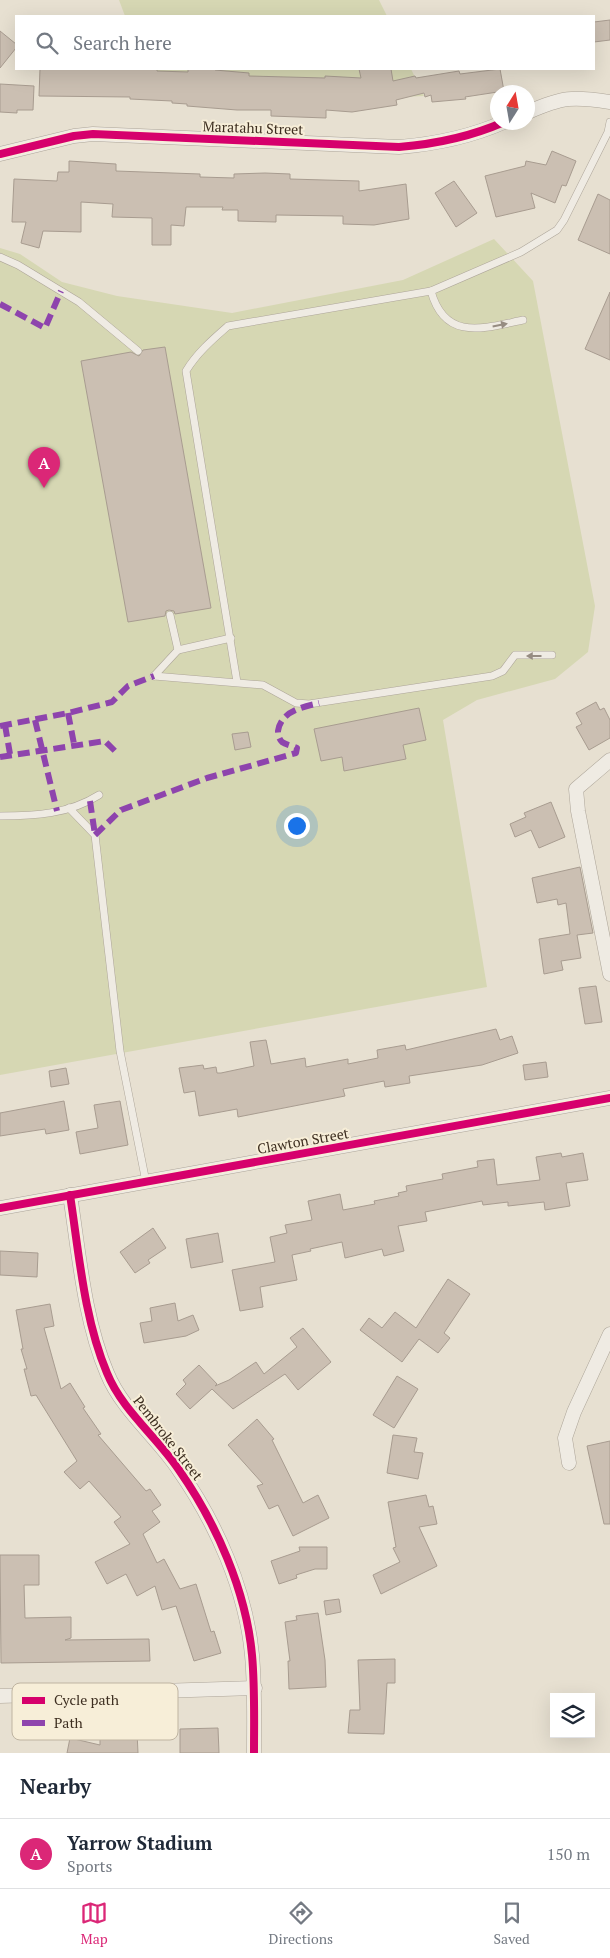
<!DOCTYPE html>
<style>
body{margin:0;font-family:"PT Serif",serif;background:#f6f6f7;color:#1f2937}
.controls{position:absolute;right:15px;bottom:15px;display:grid;overflow:hidden;border-radius:0px;box-shadow:0 5px 20px #0002}
.controls button{width:45px;height:45px;display:grid;place-items:center;padding:0;border:0;border-bottom:1px solid #e0e1e3;background:#fff;color:#1f2937;font:25px sans-serif}
.compass{position:absolute;left:490px;top:85px;width:45px;height:45px;border-radius:50%;background:#fff;box-shadow:0 5px 20px #0002;rotate:11deg}
.you{position:absolute;left:296px;top:825px;width:18px;height:18px;margin:-12px;border:4px solid #fff;border-radius:50%;background:#1a73e8;box-shadow:0 0 0 8px #1a73e833}
.badge{display:grid;place-items:center;width:32px;height:32px;border-radius:50%;background:#db2777;color:#fff;font-size:16px;font-weight:700}
.pin{position:absolute;translate:-50% -41px;filter:drop-shadow(0 1px 2px #0008)}
.pin::after{content:'';position:absolute;top:26px;width:18px;height:15px;background:inherit;clip-path:polygon(0 0,100% 0,50% 100%)}
.list{margin:0;padding:0;list-style:none}
h2{display:flex;justify-content:space-between;align-items:center;height:65px;margin:0;padding:0 20px;font-size:21px}
h2 small{font-size:16px;font-weight:400;color:#747a83}
.list li{display:grid;grid-template-columns:32px 1fr auto;gap:15px;align-items:center;box-sizing:border-box;height:70px;padding:0 20px;border-top:1px solid #e0e1e3}
.list b{display:block;font-size:19px;white-space:nowrap}
.list p{margin:0;font-size:16px;white-space:nowrap;color:#747a83}
.list em{font-size:16px;font-style:normal;color:#747a83}
.icon{flex:none;width:28px;height:28px;fill:none;stroke:currentColor;stroke-width:2;stroke-linecap:round;stroke-linejoin:round}
.map{position:relative;flex:none;width:610px;height:1753px;overflow:hidden}
.search{position:absolute;background:#fff;box-shadow:0 5px 20px #0002;left:15px;right:15px;top:15px;height:55px;display:flex;align-items:center;gap:12px;box-sizing:border-box;padding:0 18px;border-radius:0px;color:#747a83;font-size:19px}
.sheet{height:135px;background:#fff}
nav{display:flex;justify-content:space-around;align-items:center;box-sizing:border-box;height:70px;border-top:1px solid #e0e1e3;background:#fff;font-size:14px;color:#747a83}
nav a{display:grid;justify-items:center;gap:2px}
nav .on{color:#db2777}
.map>svg:first-child{display:block}
</style>
<div class="map">
<svg width="610" height="1753" viewBox="0 0 610 1753">
<rect width="100%" height="100%" fill="#e7e0d1"/>
<!-- green -->
<g fill="#d6d7b3">
<polygon points="119,0 379,0 387,16 125,16"/>
<polygon points="147,69 411,69 424,96 359,99 148,72"/>
<polygon points="494,239 533,281 595,606 588,652 555,679 477,700 443,720 487,987 0,1075 0,248 20,254 62,282 117,296 232,313 403,280"/>
</g>
<!-- building -->
<g fill="#cbbfb2" stroke="#a89c90">
<polygon points="610,20 610,40 594,42 594,22"/>
<polygon points="0,31 16,44 16,48 0,68"/>
<polygon points="40,69 157,69 157,71 188,72 188,69 215,69 215,70 249,73 249,76 325,78 325,76 361,78 359,69 391,69 393,81 415,76 416,78 459,71 460,74 500,69 504,91 465,97 466,99 432,102 431,95 425,97 424,93 396,100 397,105 352,112 326,110 326,118 271,116 271,110 237,110 187,106 187,104 172,103 172,101 130,99 130,97 39,96"/>
<polygon points="0,84 34,86 33,110 17,110 17,113 0,112"/>
<polygon points="552,151 576,161 566,186 562,185 555,203 531,193 535,208 496,217 485,176 525,166 526,161 546,165"/>
<polygon points="69,161 116,164 116,171 200,174 200,177 234,178 234,174 265,173 290,174 290,179 359,181 359,191 406,184 409,219 374,225 343,224 343,216 276,215 276,222 238,221 238,210 222,210 223,207 186,207 184,226 171,225 171,245 152,245 152,218 112,217 113,204 81,202 81,232 43,231 39,248 21,243 26,222 12,222 14,179 57,181 58,172 69,172"/>
<polygon points="454,181 477,213 456,227 435,193"/>
<polygon points="598,194 610,200 610,254 578,240"/>
<polygon points="610,292 610,360 585,349"/>
<polygon points="165,347 211,608 175,614 174,611 169,610 166,611 165,616 128,622 81,361 131,352 139,356 143,350"/>
<polygon points="596,702 600,710 604,708 610,720 610,738 589,750 576,727 582,724 576,713"/>
<polygon points="419,708 426,740 403,745 406,759 344,771 342,757 321,761 314,729"/>
<polygon points="248,732 251,747 235,750 232,734"/>
<polygon points="551,802 565,837 539,848 531,830 515,837 510,824 526,817 524,813"/>
<polygon points="580,867 593,933 577,935 581,958 561,961 563,970 544,974 539,939 570,934 566,903 558,905 557,899 537,903 532,878"/>
<polygon points="596,986 602,1022 585,1024 579,988"/>
<polygon points="496,1029 500,1040 512,1036 518,1053 482,1065 409,1076 410,1083 385,1087 384,1081 343,1089 345,1096 238,1117 237,1109 199,1116 195,1091 184,1093 179,1068 203,1065 204,1069 216,1067 217,1073 221,1073 254,1066 250,1042 266,1040 271,1064 305,1058 306,1067 348,1059 348,1064 378,1058 377,1050 405,1045 406,1050"/>
<polygon points="546,1062 548,1077 525,1080 523,1065"/>
<polygon points="66,1068 69,1084 51,1087 49,1071"/>
<polygon points="64,1101 69,1130 46,1134 45,1129 0,1136 0,1113"/>
<polygon points="120,1101 128,1145 80,1154 76,1132 98,1128 94,1105"/>
<polygon points="561,1153 562,1157 583,1153 588,1180 566,1183 570,1206 545,1210 544,1202 508,1206 508,1202 483,1205 482,1201 425,1212 427,1221 398,1226 404,1251 384,1256 382,1249 345,1258 342,1242 310,1249 311,1251 292,1255 297,1280 260,1287 263,1307 240,1311 232,1270 275,1262 270,1237 287,1233 285,1225 312,1220 308,1201 340,1194 343,1210 375,1204 374,1201 399,1196 398,1193 407,1191 406,1186 443,1179 442,1174 478,1167 477,1161 494,1159 497,1185 540,1180 536,1157"/>
<polygon points="153,1228 166,1248 148,1260 150,1263 135,1273 120,1252"/>
<polygon points="218,1233 223,1262 191,1268 186,1239"/>
<polygon points="0,1251 38,1253 37,1277 0,1275"/>
<polygon points="448,1279 470,1294 444,1333 450,1338 438,1353 419,1339 402,1362 360,1330 369,1318 382,1328 395,1312 416,1328"/>
<polygon points="175,1303 178,1321 193,1315 199,1330 186,1336 144,1343 140,1323 152,1321 150,1308"/>
<polygon points="50,1304 54,1326 44,1328 61,1389 70,1383 85,1407 83,1408 101,1434 98,1435 146,1491 150,1489 161,1505 152,1511 160,1522 143,1534 157,1563 164,1559 180,1589 196,1584 211,1632 214,1631 221,1653 194,1661 176,1606 162,1610 155,1586 137,1596 126,1574 107,1584 95,1562 130,1544 114,1522 121,1517 89,1481 80,1489 64,1472 77,1461 36,1395 31,1396 24,1369 27,1369 21,1349 23,1349 16,1310"/>
<polygon points="303,1328 331,1362 298,1390 285,1374 233,1409 212,1389 190,1409 176,1394 186,1384 183,1380 199,1365 217,1384 215,1386 229,1380 256,1362 264,1374 297,1347 290,1338"/>
<polygon points="397,1376 418,1389 394,1428 373,1415"/>
<polygon points="257,1419 274,1439 272,1440 303,1503 318,1495 329,1518 293,1536 278,1505 269,1509 257,1486 263,1484 228,1445"/>
<polygon points="393,1435 417,1438 414,1452 423,1453 418,1479 387,1473"/>
<polygon points="610,1441 610,1524 604,1524 587,1446"/>
<polygon points="426,1495 429,1507 433,1506 437,1524 419,1527 437,1566 381,1594 373,1575 400,1562 393,1548 396,1547 388,1502"/>
<polygon points="299,1547 327,1547 327,1569 315,1569 296,1575 297,1578 279,1584 271,1561 300,1551"/>
<polygon points="0,1555 39,1555 39,1585 24,1585 25,1618 71,1617 71,1638 65,1640 149,1639 150,1661 1,1663"/>
<polygon points="339,1599 341,1612 326,1615 324,1601"/>
<polygon points="318,1613 325,1660 326,1687 289,1689 288,1661 290,1661 285,1622 297,1620 296,1616"/>
<polygon points="395,1659 395,1683 387,1683 384,1734 348,1733 350,1710 360,1710 358,1660"/>
<polygon points="218,1728 219,1753 180,1753 180,1729"/>
<polygon points="137,1732 138,1753 67,1753 70,1738 100,1745 100,1733"/>
</g>
<g fill="none" stroke-linecap="round" stroke-linejoin="round">
<defs>
<g id="service">
<polyline points="0,257 18,265 79,302 138,351"/>
<path d="M431 291C445 342 484 328 523 320"/>
<polyline points="178,650 231,638"/>
<polyline points="154,676 263,685 296,703 309,704 492,676 503,671 515,655 552,655"/>
<polyline points="154,676 178,650 170,615"/>
<path d="M237 682 186 371C197 353 212 340 228 326L431 291 521 252 557 230 564 220 608 132 610 122"/>
<polyline points="69,808 95,835 120,1051 146,1182"/>
<path d="M0 816C35 816 69 814 99 795"/>
</g>
<g id="minor">
<path d="M528 112C563 97 572 96 610 102"/>
<path d="M0 154 74 136 93 134 399 147C436 144 470 137 504 122"/>
<polyline points="610,760 576,789 578,811 610,974"/>
<path d="M70 1195C79 1253 84 1319 107 1373 122 1410 157 1437 179 1470 216 1523 246 1590 252 1655 255 1687 254 1720 254 1753"/>
<polyline points="0,1208 610,1098"/>
<polyline points="569,1463 565,1438 574,1412 610,1334"/>
<polyline points="0,1696 255,1688"/>
</g>
</defs>
<!-- service casing -->
<use href="#service" stroke="#ada599" stroke-width="8"/>
<!-- minor casing -->
<use href="#minor" stroke="#ada599" stroke-width="15"/>
<!-- service -->
<use href="#service" stroke="#efebe3" stroke-width="7"/>
<!-- minor -->
<use href="#minor" stroke="#efebe3" stroke-width="14"/>
<!-- quiet -->
<g stroke="#8e44ad" stroke-width="6" stroke-dasharray="12 6" stroke-linecap="butt">
<polyline points="0,304 45,328 61,291"/>
<polyline points="68,713 74,744"/>
<polyline points="35,720 57,811"/>
<polyline points="5,725 10,754"/>
<polyline points="0,726 68,713 112,702 128,686 154,676"/>
<polyline points="0,757 105,741 115,751"/>
<polyline points="90,801 95,835"/>
<path d="M95 835 121 810 207 778 296 753 297 748C293 746 286 745 282 742 279 739 278 735 278 731 281 711 303 707 319 703"/>
</g>
<defs>
<g id="cycleway">
<path d="M0 154 74 136 93 134 399 147C436 144 470 137 504 122"/>
<path d="M70 1195C79 1253 84 1319 107 1373 122 1410 157 1437 179 1470 216 1523 246 1590 252 1655 255 1687 254 1720 254 1753"/>
<polyline points="0,1208 610,1098"/>
</g>
</defs>
<!-- cycleway casing -->
<use href="#cycleway" stroke="#f7eed8" stroke-width="11"/>
<!-- cycleway -->
<use href="#cycleway" stroke="#d6006c" stroke-width="8"/>
</g>
<!-- one-way arrows -->
<defs><path id="oneway-solid" d="M-6-.8H1V-3.2L6.5 0L1 3.2V.8H-6Z" transform="scale(1.25)"/></defs>
<g fill="#968c82">
<use href="#oneway-solid" transform="translate(500 325) rotate(-11)"/>
<use href="#oneway-solid" transform="translate(534 656) rotate(-180)"/>
</g>
<g text-anchor="middle" stroke-width="4" stroke-linejoin="round" paint-order="stroke">
<!-- street labels -->
<g font-size="14" fill="#3d2e20" stroke="#f7eed8">
<text transform="translate(253 128) rotate(2)" y="5">Maratahu Street</text>
<text transform="translate(303 1141) rotate(-10)" y="5">Clawton Street</text>
<text transform="translate(168 1438) rotate(52)" y="5">Pembroke Street</text>
</g>
</g>
<!-- legend -->
<rect x="12" y="1683" width="166" height="57" rx="8" fill="#f7eed8" stroke="#bfb4a1" stroke-width="1"/>
<rect x="22" y="1697" width="23" height="7" fill="#d6006c"/>
<rect x="22" y="1720" width="23" height="6" fill="#8e44ad"/>
<g font-size="14" fill="#3d2e20">
<text x="54" y="1705">Cycle path</text>
<text x="54" y="1728">Path</text>
</g>
</svg>
<div class="controls">
<button><svg class="icon" aria-label="layers" viewBox="0 0 24 24"><path d="M12 4l9 5-9 5-9-5zM3 14l9 5 9-5"/></svg></button>
</div>
<svg class="compass" viewBox="-18 -18 36 36"><path d="M0-13l5 13h-10z" fill="#e53935"/><path d="M0 13l5-13h-10z" fill="#747a83"/></svg>
<div class="you"></div>
<div class="pin badge" style="left:44px;top:488px">A</div>
<div class="search"><svg class="icon" aria-label="search" viewBox="0 0 24 24"><circle cx="10" cy="10" r="6"/><path d="M15 15l6 6"/></svg>Search here</div>
</div>
<section class="sheet">
<h2>Nearby<small></small></h2>
<ul class="list">
<li><span class="badge">A</span><div><b>Yarrow Stadium</b><p>Sports</p></div><em>150 m</em></li>
</ul>
</section>
<nav>
<a class="on"><svg class="icon" aria-label="map" viewBox="0 0 24 24"><path d="M3 6l6-2 6 2 6-2v14l-6 2-6-2-6 2zM9 4v14M15 6v14"/></svg>Map</a>
<a><svg class="icon" aria-label="directions" viewBox="0 0 24 24"><path d="M12 3l9 9-9 9-9-9zM9 14v-3h6M13 9l2 2-2 2"/></svg>Directions</a>
<a><svg class="icon" aria-label="saved" viewBox="0 0 24 24"><path d="M7 4h10v16l-5-4-5 4z"/></svg>Saved</a>
</nav>
